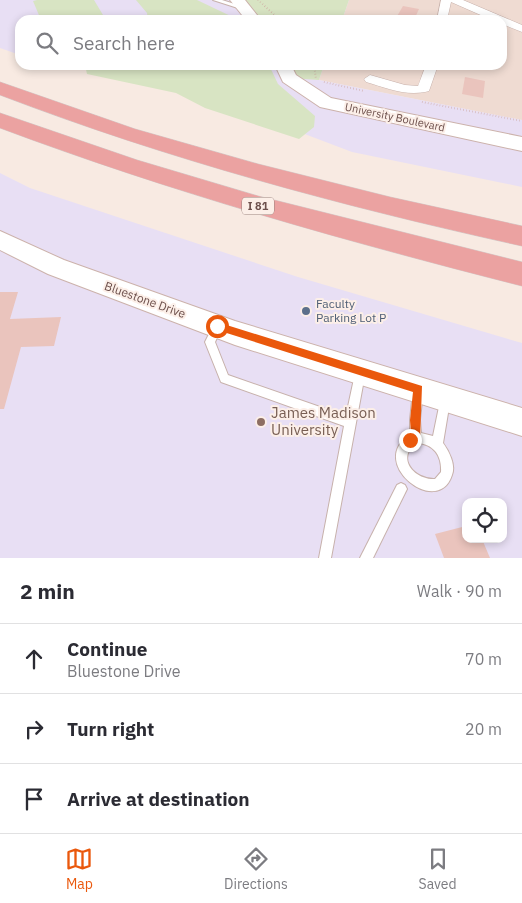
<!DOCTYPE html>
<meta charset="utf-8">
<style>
body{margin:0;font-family:"IBM Plex Sans",sans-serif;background:#f7f7f7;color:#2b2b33}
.controls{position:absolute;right:15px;bottom:15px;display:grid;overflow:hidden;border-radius:10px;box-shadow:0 2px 8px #0003}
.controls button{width:45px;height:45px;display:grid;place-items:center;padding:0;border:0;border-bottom:1px solid #e1e1e2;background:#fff;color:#2b2b33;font:25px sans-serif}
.stop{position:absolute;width:15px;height:15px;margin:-11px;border:4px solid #ea580c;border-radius:50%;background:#fff}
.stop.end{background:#ea580c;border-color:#fff;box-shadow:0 1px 5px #0008}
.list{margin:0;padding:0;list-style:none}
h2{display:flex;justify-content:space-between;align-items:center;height:65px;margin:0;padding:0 20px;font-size:21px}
h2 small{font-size:16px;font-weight:400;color:#7c7c81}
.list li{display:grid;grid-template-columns:32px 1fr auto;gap:15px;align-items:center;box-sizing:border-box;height:70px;padding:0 20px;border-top:1px solid #e1e1e2}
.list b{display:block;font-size:19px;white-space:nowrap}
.list p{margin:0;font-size:16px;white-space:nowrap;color:#7c7c81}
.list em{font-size:16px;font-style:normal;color:#7c7c81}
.icon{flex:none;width:28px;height:28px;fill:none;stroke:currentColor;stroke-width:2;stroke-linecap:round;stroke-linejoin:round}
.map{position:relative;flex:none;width:522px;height:558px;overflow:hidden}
.search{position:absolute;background:#fff;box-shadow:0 2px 8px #0003;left:15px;right:15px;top:15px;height:55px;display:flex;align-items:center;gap:12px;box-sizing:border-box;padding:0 18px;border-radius:15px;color:#7c7c81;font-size:19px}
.sheet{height:275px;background:#fff}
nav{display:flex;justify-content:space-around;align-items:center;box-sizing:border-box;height:70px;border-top:1px solid #e1e1e2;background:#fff;font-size:14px;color:#7c7c81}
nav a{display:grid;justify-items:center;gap:2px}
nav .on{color:#ea580c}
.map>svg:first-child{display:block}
</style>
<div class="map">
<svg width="522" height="558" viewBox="0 0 522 558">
<rect width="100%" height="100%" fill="#f8eae2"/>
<!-- residential -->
<polygon fill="#efdbd2" points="349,0 522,0 522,120 319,80 324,65 502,65 502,20 342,20"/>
<!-- education -->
<g fill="#e8dff4" fill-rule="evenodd">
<polygon points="0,0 349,0 342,20 20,20 20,55 0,48"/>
<polygon points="73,65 324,65 319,80 522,120 522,187 352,152 176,85"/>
<path d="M0 173 30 188 298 277 522 343V558H0ZM466 502H503V539H466Z"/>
</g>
<!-- green -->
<g fill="#d8e4c3">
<polygon points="37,0 94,0 106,20 41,20 33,1"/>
<polygon points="136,0 197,0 239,20 148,20 147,13"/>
<polygon points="242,0 349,0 342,20 254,20"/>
<polygon points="85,65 269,65 278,84 315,116 314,127 299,139 205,108 176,93 87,74"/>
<polygon points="283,65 324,65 319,80 289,78"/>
</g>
<!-- building -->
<g fill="#eac4bd">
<polygon points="403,6 419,9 414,20 396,18"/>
<polygon points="465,77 485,81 483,98 462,94"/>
<polygon points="0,292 18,292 10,319 61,317 54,346 21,347 4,409 0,409"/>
<polygon points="466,526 466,539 482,539 490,558 444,558 435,534"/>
</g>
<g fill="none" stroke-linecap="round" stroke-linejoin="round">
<defs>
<g id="lane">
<polygon points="213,0 222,0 244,7 241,9"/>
<polygon points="217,323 220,324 222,327 215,342 228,375 346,416 355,374 356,371 360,369 364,371 365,374 331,558 319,558 344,426 221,382 205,342 214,324"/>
<path d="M418 386 422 387 423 391 420 420 421 433 433 436 441 397 445 396 449 397 450 401 443 443C449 451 456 465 452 475 438 519 366 462 410 435V420L413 391 414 387ZM417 443C434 444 442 456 441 472L435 479C414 480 395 457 417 443Z"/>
<polygon points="401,483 405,485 407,489 373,558 360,558 397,485"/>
</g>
<g id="street">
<polygon points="441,0 463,0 522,25 522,32 502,24 502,20 492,20 451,2 447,20 437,20"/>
<path d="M426 65H438L429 91C407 97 387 88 366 82L364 79 370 75 405 85 418 86Z"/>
</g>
<g id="secondary">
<polygon points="230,0 245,0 261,20 246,20"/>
<polygon points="275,65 291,65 296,75 331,98 522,137 522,151 320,107 283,82"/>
<polygon points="0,231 64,260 235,321 522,408 522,436 235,345 48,274 0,250"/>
</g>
<g id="highway">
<path d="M0 82 135 129 258 164 390 197 522 226V246C345 207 170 160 0 95Z"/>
<path d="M0 113 137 160 258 196 522 262V286C345 241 171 192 0 128Z"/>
</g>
</defs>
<!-- lane casing -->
<use href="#lane" stroke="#c7b1ab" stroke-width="2"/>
<!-- street casing -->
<use href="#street" stroke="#c7b1ab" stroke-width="1"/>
<!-- secondary casing -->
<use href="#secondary" stroke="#ccb2ab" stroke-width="2"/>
<!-- highway casing -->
<use href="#highway" stroke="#d3cac9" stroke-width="1"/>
<!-- path -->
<g stroke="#cea8a1" stroke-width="2" stroke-dasharray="0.5 2.5" stroke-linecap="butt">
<polyline points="258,0 280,20"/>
<polyline points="314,65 316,79"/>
<polyline points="324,82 364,91"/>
<polyline points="422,102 522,121"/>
</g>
<!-- lane -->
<use href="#lane" fill="#fff" fill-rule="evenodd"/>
<!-- street -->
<use href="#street" fill="#fff" fill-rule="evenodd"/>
<!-- secondary -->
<use href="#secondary" fill="#fff" fill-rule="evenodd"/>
<!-- highway -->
<use href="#highway" fill="#eba2a1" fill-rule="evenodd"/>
</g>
<!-- route -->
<polygon fill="#ea580c" points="217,322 422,386 420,441 410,445 405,440 411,435 410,420 413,392 217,330 213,326"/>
<!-- markers -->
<circle fill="#5c6f8a" stroke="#fcefe8" stroke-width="2" cx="306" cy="311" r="5"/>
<circle fill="#8d6e63" stroke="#fcefe8" stroke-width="2" cx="261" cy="422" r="5"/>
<g text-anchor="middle" stroke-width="4" stroke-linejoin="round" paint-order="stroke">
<!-- far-street labels -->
<g font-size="11" fill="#6d504c" stroke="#fcefe8">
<text transform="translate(395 117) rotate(12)" y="4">University Boulevard</text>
</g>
<!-- shield labels -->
<rect fill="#fcefe8" stroke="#98807b" stroke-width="1" x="242" y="197.5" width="32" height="17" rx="4"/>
<g font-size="11" font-weight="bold" fill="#6d504c">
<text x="258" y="210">I 81</text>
</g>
<!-- street labels -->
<g font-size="12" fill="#6d504c" stroke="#fcefe8">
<text transform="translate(145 300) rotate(20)" y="4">Bluestone Drive</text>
</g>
<!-- service labels -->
<g font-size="12" fill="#4e5e75" stroke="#fcefe8" text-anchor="start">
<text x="316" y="308">Faculty<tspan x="316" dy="14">Parking Lot P</tspan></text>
</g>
<!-- near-education labels -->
<g font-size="15" fill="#785e54" stroke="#fcefe8" text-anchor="start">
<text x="271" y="418">James Madison<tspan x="271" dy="17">University</tspan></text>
</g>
</g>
</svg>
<div class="controls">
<button><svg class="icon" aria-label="locate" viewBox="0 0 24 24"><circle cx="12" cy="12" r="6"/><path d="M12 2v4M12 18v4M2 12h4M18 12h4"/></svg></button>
</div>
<div class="stop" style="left:217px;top:326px"></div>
<div class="stop end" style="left:410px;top:440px"></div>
<div class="search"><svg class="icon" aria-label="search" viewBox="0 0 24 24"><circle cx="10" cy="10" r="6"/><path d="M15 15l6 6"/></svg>Search here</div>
</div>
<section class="sheet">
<h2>2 min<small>Walk · 90 m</small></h2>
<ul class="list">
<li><svg class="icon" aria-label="ahead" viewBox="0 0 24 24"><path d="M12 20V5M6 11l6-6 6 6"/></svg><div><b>Continue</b><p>Bluestone Drive</p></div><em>70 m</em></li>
<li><svg class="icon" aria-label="right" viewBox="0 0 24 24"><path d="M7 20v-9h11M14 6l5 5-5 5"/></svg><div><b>Turn right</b></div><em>20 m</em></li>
<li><svg class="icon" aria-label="arrive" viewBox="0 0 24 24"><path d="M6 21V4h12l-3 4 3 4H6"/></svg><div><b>Arrive at destination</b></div></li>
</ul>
</section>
<nav>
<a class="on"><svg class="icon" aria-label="map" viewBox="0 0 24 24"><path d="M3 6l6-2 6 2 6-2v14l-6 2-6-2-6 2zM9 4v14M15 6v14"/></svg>Map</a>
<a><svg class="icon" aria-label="directions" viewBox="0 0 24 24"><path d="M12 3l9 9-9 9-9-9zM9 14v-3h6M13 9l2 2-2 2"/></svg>Directions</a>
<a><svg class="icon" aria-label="saved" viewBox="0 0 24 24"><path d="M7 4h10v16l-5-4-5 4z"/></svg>Saved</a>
</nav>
